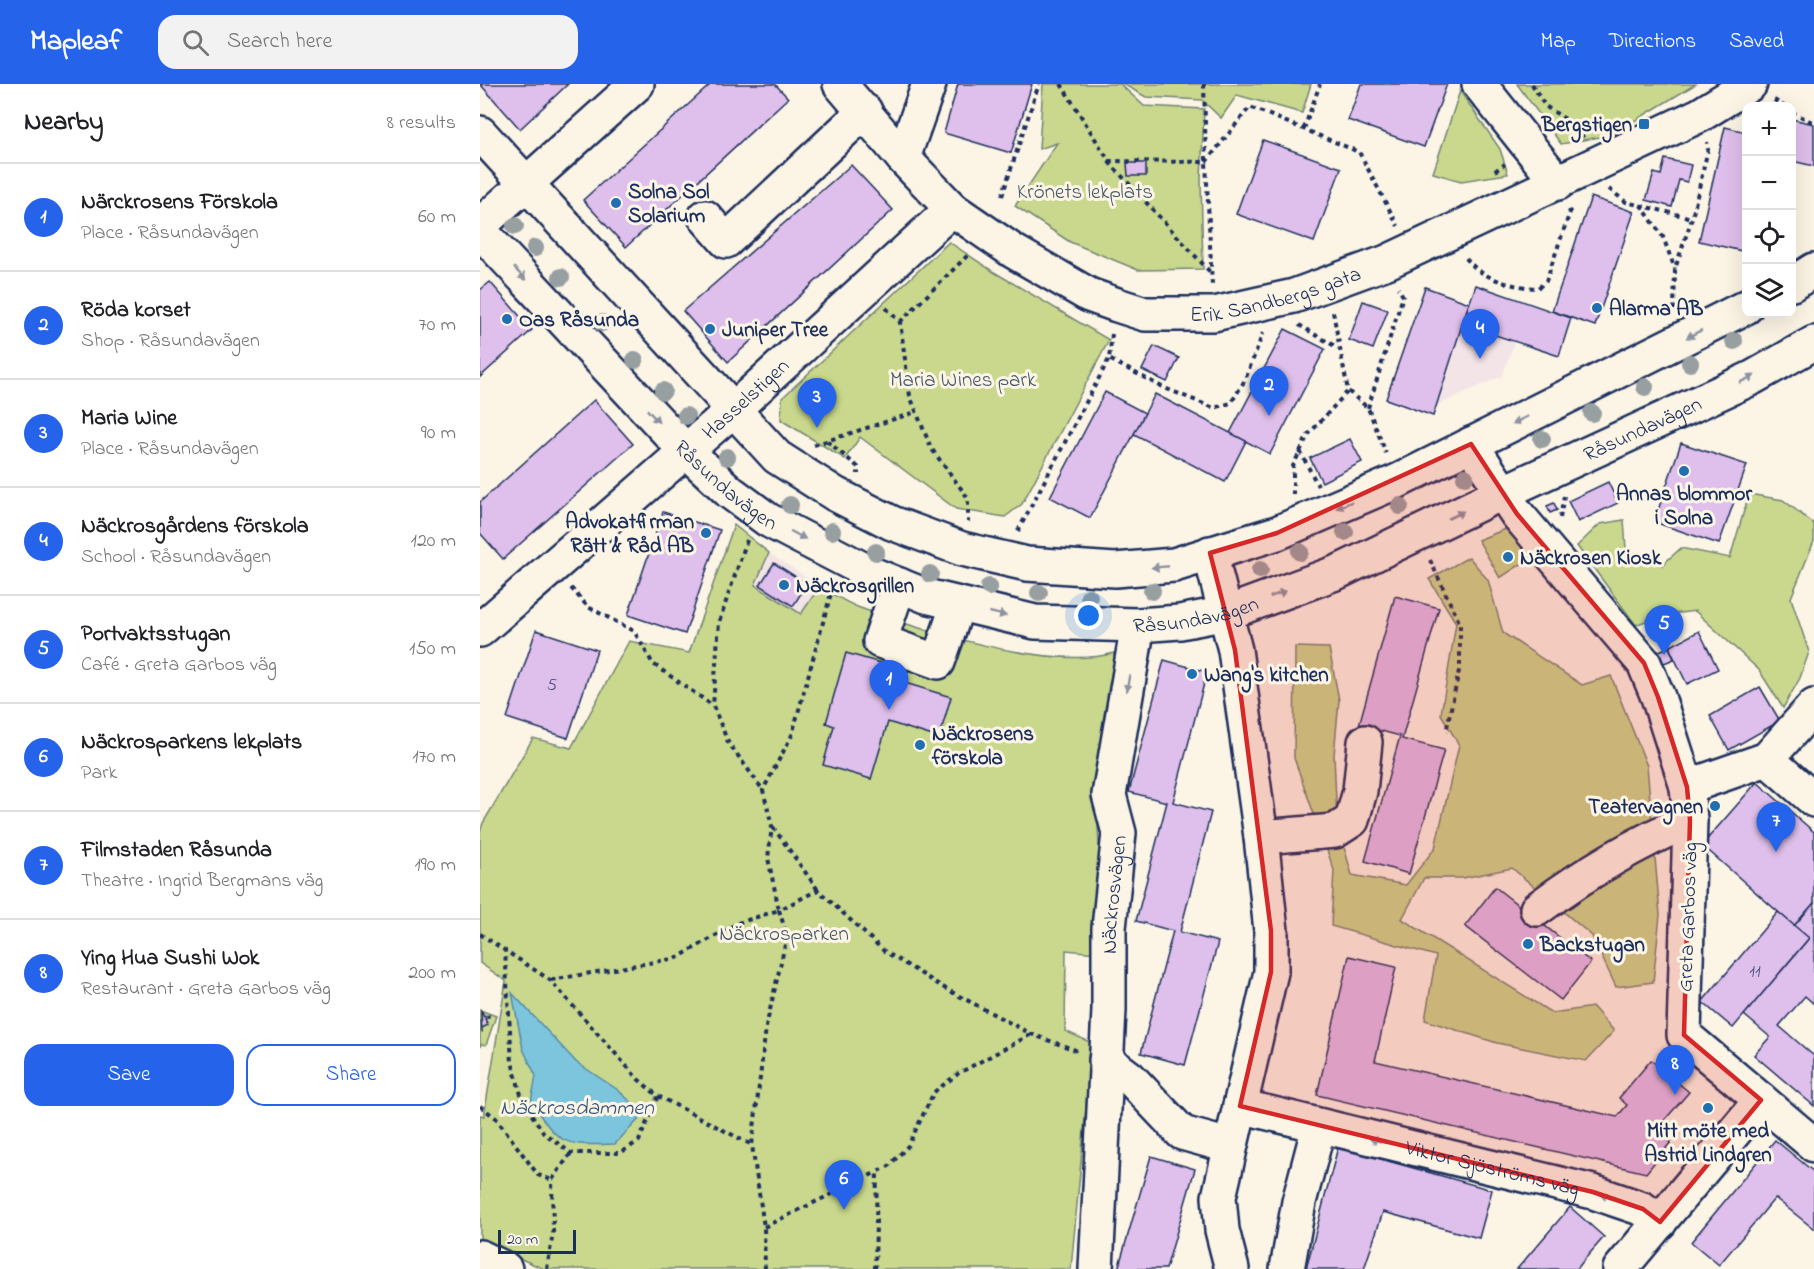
<!DOCTYPE html>
<meta charset="utf-8">
<style>
body{margin:0;font-family:"Indie Flower",sans-serif;background:#f2f2f2;color:#202124}
.controls{position:absolute;right:18px;top:18px;display:grid;overflow:hidden;border-radius:12px;box-shadow:0 6px 24px #0002}
.controls button{width:54px;height:54px;display:grid;place-items:center;padding:0;border:0;border-bottom:2px solid #e0e0e0;background:#fff;color:#202124;font:30px sans-serif}
.scale{position:absolute;left:18px;bottom:15px;width:78px;box-sizing:border-box;padding-left:6px;border:3px solid #1b2f5e;border-top:0;font-size:16px;line-height:21px;white-space:nowrap;color:#1b2f5e;-webkit-text-stroke:4px #fcf5e5;paint-order:stroke}
.you{position:absolute;left:609px;top:532px;width:21px;height:21px;margin:-15px;border:4px solid #fff;border-radius:50%;background:#1a73e8;box-shadow:0 0 0 9px #1a73e833}
.badge{display:grid;place-items:center;width:39px;height:39px;border-radius:50%;background:#2563eb;color:#fff;font-size:20px;font-weight:700}
.pin{position:absolute;translate:-50% -50px;filter:drop-shadow(0 2px 3px #0008)}
.pin::after{content:'';position:absolute;top:32px;width:21px;height:18px;background:inherit;clip-path:polygon(0 0,100% 0,50% 100%)}
.list{margin:0;padding:0;list-style:none}
h2{display:flex;justify-content:space-between;align-items:center;height:78px;margin:0;padding:0 24px;font-size:26px}
h2 small{font-size:20px;font-weight:400;color:#757577}
.list li{display:grid;grid-template-columns:39px 1fr auto;gap:18px;align-items:center;box-sizing:border-box;height:108px;padding:0 24px;border-top:2px solid #e0e0e0}
.list b{display:block;font-size:22px;white-space:nowrap}
.list p{margin:0;font-size:20px;white-space:nowrap;color:#757577}
.list em{font-size:20px;font-style:normal;color:#757577}
.actions{display:flex;gap:12px;padding:18px 24px}
.actions a{flex:1;padding:14px 0;border:2px solid #2563eb;border-radius:18px;text-align:center;font-size:21px;color:#2563eb}
.actions .main{background:#2563eb;color:#fff}
.icon{flex:none;width:33px;height:33px;fill:none;stroke:currentColor;stroke-width:2;stroke-linecap:round;stroke-linejoin:round}
.map{position:relative;flex:none;width:1334px;height:1185px;overflow:hidden}
header{display:flex;align-items:center;gap:36px;box-sizing:border-box;height:84px;padding:0 30px;background:#2563eb;color:#fff}
header strong{font-size:28px}
nav{display:flex;gap:33px;margin-inline-start:auto;font-size:21px}
.search{width:420px;height:54px;background:#f2f2f2;display:flex;align-items:center;gap:15px;box-sizing:border-box;padding:0 21px;border-radius:18px;color:#757577;font-size:22px}
main{display:flex}
aside{flex:1;background:#fff}
.map>svg:first-child{display:block}
</style>
<header>
<strong>Mapleaf</strong>
<div class="search"><svg class="icon" aria-label="search" viewBox="0 0 24 24"><circle cx="10" cy="10" r="6"/><path d="M15 15l6 6"/></svg>Search here</div>
<nav><a>Map</a><a>Directions</a><a>Saved</a></nav>
</header>
<main>
<aside>
<h2>Nearby<small>8 results</small></h2>
<ul class="list">
<li><span class="badge">1</span><div><b>Närckrosens Förskola</b><p>Place · Råsundavägen</p></div><em>60 m</em></li>
<li><span class="badge">2</span><div><b>Röda korset</b><p>Shop · Råsundavägen</p></div><em>70 m</em></li>
<li><span class="badge">3</span><div><b>Maria Wine</b><p>Place · Råsundavägen</p></div><em>90 m</em></li>
<li><span class="badge">4</span><div><b>Näckrosgårdens förskola</b><p>School · Råsundavägen</p></div><em>120 m</em></li>
<li><span class="badge">5</span><div><b>Portvaktsstugan</b><p>Café · Greta Garbos väg</p></div><em>150 m</em></li>
<li><span class="badge">6</span><div><b>Näckrosparkens lekplats</b><p>Park</p></div><em>170 m</em></li>
<li><span class="badge">7</span><div><b>Filmstaden Råsunda</b><p>Theatre · Ingrid Bergmans väg</p></div><em>190 m</em></li>
<li><span class="badge">8</span><div><b>Ying Hua Sushi Wok</b><p>Restaurant · Greta Garbos väg</p></div><em>200 m</em></li>
</ul>
<div class="actions"><a class="main">Save</a><a>Share</a></div>
</aside>
<div class="map">
<svg width="1334" height="1185" viewBox="0 0 1334 1185">
<rect width="100%" height="100%" fill="#fcf5e5"/>
<filter id="ink" filterUnits="userSpaceOnUse"><feTurbulence type="fractalNoise" baseFrequency=".0167" numOctaves="2"/><feDisplacementMap in="SourceGraphic" scale="12" xChannelSelector="R" yChannelSelector="G"/><feConvolveMatrix kernelMatrix="1 2 1 2 8 2 1 2 1" color-interpolation-filters="sRGB"/></filter>
<g filter="url(#ink)">
<!-- built -->
<g fill="#f3e5e7">
<polygon points="982,240 1035,257 1022,292 956,322"/>
<polygon points="289,469 340,502 321,530 275,501"/>
</g>
<!-- green -->
<g fill="#c9d88c" stroke="#728475" stroke-width="1.5">
<polygon points="563,0 640,0 664,22 724,25 721,95 723,185 658,186 590,158 535,122 577,59 559,65"/>
<polygon points="643,0 831,0 822,29 757,11 741,34 722,16 666,13"/>
<polygon points="1037,0 1216,0 1131,51 1081,60"/>
<polygon points="980,7 1020,65 1028,90 981,97 953,89"/>
<polygon points="469,158 514,188 629,256 542,420 525,433 476,425 380,353 365,375 301,336 302,314"/>
<polygon points="1269,410 1303,416 1334,440 1334,457 1311,514 1329,568 1320,594 1303,624 1279,586 1215,527 1177,532 1156,541 1097,462 1120,440 1144,436 1146,465 1182,481 1201,464 1250,474"/>
<path d="M254 441 289 469 275 501 321 530 340 502C353 510 366 519 380 524 442 547 572 587 634 569V591L615 689 622 816 616 869 586 866 585 947 612 959 591 1185H64L0 1157V1031L4 1032 26 897 0 879V748L3 739 53 654 91 664 149 557 209 569Z"/>
<polygon points="1026,445 1052,473 1020,494 998,456"/>
<polygon points="989,473 1008,496 1023,549 1102,601 1131,592 1167,682 1180,831 1173,898 1136,903 1112,852 1032,784 983,794 944,794 922,835 1072,929 1113,923 1134,947 1106,977 1017,959 945,936 956,872 851,842 854,786 814,674 815,563 849,564 859,616 854,671 857,739 872,791 926,801 955,764 979,661 961,630 976,539 949,495"/>
<polygon points="0,926 16,932 6,961 1,960 0,963"/>
</g>
<!-- water -->
<path fill="#7cc5dc" stroke="#5589aa" stroke-width="1.5" d="M32 909 96 978 138 1006 164 1030 135 1060C82 1062 80 1061 51 1018L56 992 43 965Z"/>
<!-- building -->
<g fill="#dfbfeb" stroke="#1b2f5e" stroke-width="1.5">
<polygon points="0,0 88,0 40,45"/>
<polygon points="231,0 295,0 308,14 146,163 103,116"/>
<polygon points="478,0 552,0 531,69 464,49"/>
<polygon points="881,0 967,0 944,63 868,36"/>
<polygon points="1312,35 1334,40 1334,82 1312,77"/>
<polygon points="1245,43 1266,48 1266,168 1219,157"/>
<polygon points="783,56 861,84 834,158 756,130"/>
<polygon points="1185,75 1211,81 1207,98 1199,96 1192,123 1166,116 1174,89 1181,91"/>
<polygon points="647,79 666,79 666,92 648,92"/>
<polygon points="371,81 413,126 248,278 203,227"/>
<polygon points="1111,113 1154,128 1115,242 1072,227"/>
<polygon points="10,198 52,246 0,293 0,206"/>
<polygon points="996,201 1091,234 1079,272 982,240"/>
<polygon points="945,203 989,219 953,332 906,315"/>
<polygon points="883,217 908,226 893,265 869,256"/>
<polygon points="805,245 845,265 790,370 750,349"/>
<polygon points="674,262 699,274 687,298 662,286"/>
<polygon points="625,308 665,329 610,434 570,413"/>
<polygon points="675,310 766,357 745,398 654,350"/>
<polygon points="114,316 153,360 23,475 0,449 0,418"/>
<polygon points="870,355 882,378 842,398 830,374"/>
<polygon points="1201,359 1267,381 1239,460 1174,438"/>
<polygon points="1128,398 1138,419 1098,438 1088,417"/>
<polygon points="1074,419 1077,426 1070,429 1067,422"/>
<polygon points="183,428 240,446 205,550 148,531"/>
<polygon points="294,479 327,500 313,522 280,501"/>
<polygon points="915,512 959,524 922,655 964,666 929,790 885,777 920,652 879,641"/>
<polygon points="56,546 117,566 88,654 27,634"/>
<polygon points="1219,547 1238,585 1207,600 1189,563"/>
<polygon points="1189,563 1194,575 1179,581 1174,569"/>
<polygon points="366,569 428,587 425,599 471,613 459,654 408,638 391,695 343,681 354,642 346,639"/>
<polygon points="684,576 727,588 693,718 731,728 700,848 738,858 705,981 661,969 693,847 656,837 687,718 649,708"/>
<polygon points="1280,603 1300,637 1249,666 1230,632"/>
<polygon points="1277,698 1334,748 1334,819 1314,842 1222,761"/>
<polygon points="1015,803 1111,878 1081,916 985,842"/>
<polygon points="1334,819 1334,920 1325,912 1299,942 1334,972 1334,1022 1274,971 1290,953 1264,931 1329,854 1314,842"/>
<polygon points="1298,828 1329,854 1253,944 1222,918"/>
<polygon points="869,872 916,883 895,977 1137,1033 1147,1021 1139,1014 1171,976 1209,1008 1176,1046 1191,1058 1166,1089 837,1011"/>
<polygon points="1,926 4,933 9,931 9,933 5,935 8,941 2,944 2,949"/>
<polygon points="1295,1056 1334,1088 1334,1145 1295,1114 1239,1181 1211,1158"/>
<polygon points="858,1063 1012,1106 999,1154 903,1128 884,1185 826,1185"/>
<polygon points="671,1072 715,1085 686,1185 638,1185"/>
<polygon points="1090,1123 1124,1153 1104,1176 1097,1185 1037,1185"/>
</g>
<g fill="none" stroke-linecap="round" stroke-linejoin="round">
<defs>
<g id="minor">
<path id="s1" d="M360 0 423 74 472 125 533 167 609 211 637 221 665 230H734L814 212 907 178 1220 31 1270 0"/>
<polyline points="999,0 1078,99"/>
<polyline points="0,49 297,373 355,410 412,439 482,465 547,480 635,486 694,481 797,449 918,397 1266,223"/>
<polyline points="423,74 449,0"/>
<polyline points="225,133 246,157 385,27"/>
<polyline points="0,141 157,0"/>
<path id="s2" d="M0 147 205 366 250 408 288 436 392 490 446 512 555 538 658 541 700 538 747 529 858 488 1022 409 1272 294 1334 259"/>
<polyline points="1312,200 1334,186"/>
<polyline points="991,360 1037,430 1164,579 1178,613 1207,703 1210,736 1204,951 1334,1061"/>
<polyline points="730,469 755,566 781,753 791,847 791,888 739,1113 742,1146 752,1185"/>
<polyline points="419,501 400,557 458,578 478,520"/>
<path id="s3" d="M0 546 253 326 472 125"/>
<polyline points="1287,675 1334,716"/>
<polyline points="1207,703 1287,675 1334,622"/>
<polyline points="781,753 855,747 872,736 880,707 885,658"/>
<path d="M1057 825C1104 790 1156 759 1210 736"/>
<polyline points="626,976 650,994 702,1049 749,1062"/>
<path id="s4" d="M760 1022 1113 1108 1163 1125 1180 1138"/>
<polyline points="0,1173 25,1185"/>
<path id="s5" d="M616 1185 629 926V844L639 749 629 711 658 541"/>
<polyline points="807,1185 819,1118 839,1042"/>
<polyline points="1140,1185 1281,1016"/>
</g>
</defs>
<!-- minor casing -->
<use href="#minor" stroke="#1b2f5e" stroke-width="38"/>
<!-- path -->
<g stroke="#1b2f5e" stroke-width="4" stroke-dasharray="4.5 4.5" stroke-linecap="butt">
<polyline points="581,0 629,77 726,78 732,202"/>
<polyline points="724,0 726,78"/>
<polyline points="1052,0 1065,22 1099,44 1104,56"/>
<polyline points="1294,16 1304,22"/>
<polyline points="1312,28 1334,39"/>
<polyline points="824,45 840,0"/>
<polyline points="629,78 731,189"/>
<polyline points="726,78 770,23 879,68 918,142"/>
<polyline points="1015,87 1025,80"/>
<polyline points="1129,105 1146,118 1212,134"/>
<polyline points="522,112 559,0"/>
<polyline points="1161,121 1183,153 1195,185"/>
<path d="M986 174C1001 195 1033 203 1058 204L1066 197 1090 128 1088 124"/>
<polyline points="406,224 420,238 430,312 451,364 488,414 488,438"/>
<polyline points="1194,226 1195,185 1212,134 1228,65 1227,58"/>
<polyline points="853,228 868,307 888,324 906,369"/>
<polyline points="420,238 488,171"/>
<polyline points="819,241 858,264"/>
<polyline points="632,250 629,275 682,303 734,324 751,319 765,296 783,249"/>
<polyline points="888,324 923,212 918,204"/>
<polyline points="347,357 378,383 378,390"/>
<polyline points="334,361 436,328"/>
<polyline points="820,367 838,402"/>
<polyline points="813,411 813,382 828,351 868,307"/>
<polyline points="1080,434 1084,412"/>
<polyline points="538,447 629,275"/>
<polyline points="267,456 239,538 233,622 248,658 283,706"/>
<polyline points="950,476 980,540 980,582 966,648"/>
<polyline points="91,504 108,523 154,547 173,580 232,621"/>
<polyline points="293,743 338,806"/>
<polyline points="0,850 70,896 158,995 178,1012 159,1057 140,1069 91,1069 64,1049 43,1018 32,978 25,867"/>
<polyline points="71,896 197,874 258,839 299,826 288,774 292,742 283,706 312,651 353,502"/>
<polyline points="178,1012 272,1061"/>
<polyline points="0,1022 16,1034 58,1091 72,1096"/>
<polyline points="284,1143 397,1088"/>
<polyline points="67,1185 73,1149 72,1096 91,1069"/>
<polyline points="285,1185 284,1143 272,1061 286,943 307,852 299,826 338,806 404,867 466,905 551,950 598,967"/>
<polyline points="395,1185 397,1088 409,1082 428,1062 454,1008 479,989 550,951"/>
</g>
<!-- minor -->
<use href="#minor" stroke="#fcf5e5" stroke-width="33"/>
</g>
<!-- trees -->
<g fill="#989fa1">
<circle cx="35" cy="142" r="9"/>
<circle cx="55" cy="164" r="9"/>
<circle cx="81" cy="193" r="9"/>
<circle cx="122" cy="239" r="9"/>
<circle cx="1254" cy="257" r="9"/>
<circle cx="155" cy="276" r="9"/>
<circle cx="1210" cy="279" r="9"/>
<circle cx="1165" cy="303" r="9"/>
<circle cx="183" cy="307" r="9"/>
<circle cx="1112" cy="329" r="9"/>
<circle cx="206" cy="332" r="9"/>
<circle cx="1062" cy="355" r="9"/>
<circle cx="247" cy="373" r="9"/>
<circle cx="985" cy="393" r="9"/>
<circle cx="310" cy="421" r="9"/>
<circle cx="920" cy="422" r="9"/>
<circle cx="352" cy="447" r="9"/>
<circle cx="865" cy="448" r="9"/>
<circle cx="396" cy="468" r="9"/>
<circle cx="820" cy="468" r="9"/>
<circle cx="780" cy="486" r="9"/>
<circle cx="450" cy="490" r="9"/>
<circle cx="509" cy="503" r="9"/>
<circle cx="672" cy="507" r="9"/>
<circle cx="559" cy="509" r="9"/>
<circle cx="609" cy="513" r="9"/>
</g>
<!-- one-way arrows -->
<defs><path id="oneway-solid" d="M-6-.8H1V-3.2L6.5 0L1 3.2V.8H-6Z" transform="scale(1.5)"/></defs>
<g fill="#8c92a2">
<use href="#oneway-solid" transform="translate(40 190) rotate(47)"/>
<use href="#oneway-solid" transform="translate(1214 250) rotate(153)"/>
<use href="#oneway-solid" transform="translate(1267 295) rotate(-26)"/>
<use href="#oneway-solid" transform="translate(173 332) rotate(47)"/>
<use href="#oneway-solid" transform="translate(1040 336) rotate(154)"/>
<use href="#oneway-solid" transform="translate(864 421) rotate(157)"/>
<use href="#oneway-solid" transform="translate(976 431) rotate(-26)"/>
<use href="#oneway-solid" transform="translate(318 451) rotate(28)"/>
<use href="#oneway-solid" transform="translate(680 483) rotate(175)"/>
<use href="#oneway-solid" transform="translate(798 510) rotate(-20)"/>
<use href="#oneway-solid" transform="translate(518 530) rotate(13)"/>
<use href="#oneway-solid" transform="translate(648 599) rotate(100)"/>
<use href="#oneway-solid" transform="translate(898 1057) rotate(-166)"/>
<use href="#oneway-solid" transform="translate(1128 1113) rotate(-162)"/>
</g>
</g>
<!-- marked area -->
<path fill="#d62828" fill-opacity="0.2" stroke="#d62828" stroke-width="4.5" stroke-linejoin="round" d="M991 360 1037 430 1164 579 1178 613 1207 703 1210 736 1204 951 1281 1016 1180 1138 1163 1125 1113 1108 760 1022 791 888V847L755 566 730 469 797 449Z"/>
<!-- markers -->
<g fill="#1f6fb2" stroke="#fcf5e5" stroke-width="2">
<rect x="1158" y="34" width="12" height="12" rx="3"/>
<circle cx="136" cy="119" r="6"/>
<circle cx="1117" cy="224" r="6"/>
<circle cx="27" cy="235" r="6"/>
<circle cx="230" cy="245" r="6"/>
<circle cx="1204" cy="387" r="6"/>
<circle cx="226" cy="449" r="6"/>
<circle cx="1028" cy="473" r="6"/>
<circle cx="304" cy="501" r="6"/>
<circle cx="712" cy="590" r="6"/>
<circle cx="440" cy="661" r="6"/>
<circle cx="1235" cy="722" r="6"/>
<circle cx="1048" cy="860" r="6"/>
<circle cx="1228" cy="1024" r="6"/>
</g>
<g text-anchor="middle" stroke-width="6" stroke-linejoin="round" paint-order="stroke">
<!-- number labels -->
<g font-size="18" fill="#4c5381">
<text x="72" y="606">5</text>
<text x="1275" y="892">11</text>
</g>
<!-- poi labels -->
<g font-size="21" font-weight="bold" fill="#1b2f5e" stroke="#fcf5e5" text-anchor="start">
<text x="1152" y="47" text-anchor="end">Bergstigen</text>
<text x="148" y="114">Solna Sol<tspan x="148" dy="24">Solarium</tspan></text>
<text x="1129" y="231">Alarma AB</text>
<text x="39" y="242">Oas Råsunda</text>
<text x="242" y="252">Juniper Tree</text>
<text x="1204" y="416" text-anchor="middle">Annas blommor<tspan x="1204" dy="24">i Solna</tspan></text>
<text x="214" y="444" text-anchor="end">Advokatfirman<tspan x="214" dy="24">Rätt &amp; Råd AB</tspan></text>
<text x="1040" y="480">Näckrosen Kiosk</text>
<text x="316" y="508">Näckrosgrillen</text>
<text x="724" y="597">Wang's kitchen</text>
<text x="452" y="656">Näckrosens<tspan x="452" dy="24">förskola</tspan></text>
<text x="1223" y="729" text-anchor="end">Teatervagnen</text>
<text x="1060" y="867">Backstugan</text>
<text x="1228" y="1053" text-anchor="middle">Mitt möte med<tspan x="1228" dy="24">Astrid Lindgren</tspan></text>
</g>
<!-- park labels -->
<g font-size="21" fill="#46596a" stroke="#fcf5e5">
<text x="605" y="114">Krönets lekplats</text>
<text x="483" y="302">Maria Wines park</text>
<text x="304" y="856">Näckrosparken</text>
</g>
<!-- street labels -->
<g font-size="21" fill="#1b2f5e" stroke="#fcf5e5">
<text dy="7" stroke="none"><textPath href="#s1" startOffset="522">Erik Sandbergs gata</textPath></text>
<text dy="7" stroke="none"><textPath href="#s3" startOffset="352">Hasselstigen</textPath></text>
<text dy="7" stroke="none"><textPath href="#s2" startOffset="1344">Råsundavägen</textPath></text>
<text dy="7" stroke="none"><textPath href="#s2" startOffset="354">Råsundavägen</textPath></text>
<text dy="7" stroke="none"><textPath href="#s2" startOffset="858">Råsundavägen</textPath></text>
<text dy="7" stroke="none"><textPath href="#s5" startOffset="375">Näckrosvägen</textPath></text>
<text transform="translate(1207 833) rotate(-88)" y="7">Greta Garbos väg</text>
<text dy="7" stroke="none"><textPath href="#s4" startOffset="260">Viktor Sjöströms väg</textPath></text>
</g>
<!-- water labels -->
<g font-size="22" font-style="italic" fill="#33547e" stroke="#fcf5e5">
<text x="97" y="1030">Näckrosdammen</text>
</g>
</g>
</svg>
<div class="controls">
<button>+</button>
<button>−</button>
<button><svg class="icon" aria-label="locate" viewBox="0 0 24 24"><circle cx="12" cy="12" r="6"/><path d="M12 2v4M12 18v4M2 12h4M18 12h4"/></svg></button>
<button><svg class="icon" aria-label="layers" viewBox="0 0 24 24"><path d="M12 4l9 5-9 5-9-5zM3 14l9 5 9-5"/></svg></button>
</div>
<div class="scale">20 m</div>
<div class="you"></div>
<div class="pin badge" style="left:409px;top:626px">1</div>
<div class="pin badge" style="left:789px;top:332px">2</div>
<div class="pin badge" style="left:337px;top:344px">3</div>
<div class="pin badge" style="left:1000px;top:275px">4</div>
<div class="pin badge" style="left:1184px;top:571px">5</div>
<div class="pin badge" style="left:364px;top:1126px">6</div>
<div class="pin badge" style="left:1296px;top:768px">7</div>
<div class="pin badge" style="left:1195px;top:1011px">8</div>
</div>
</main>
